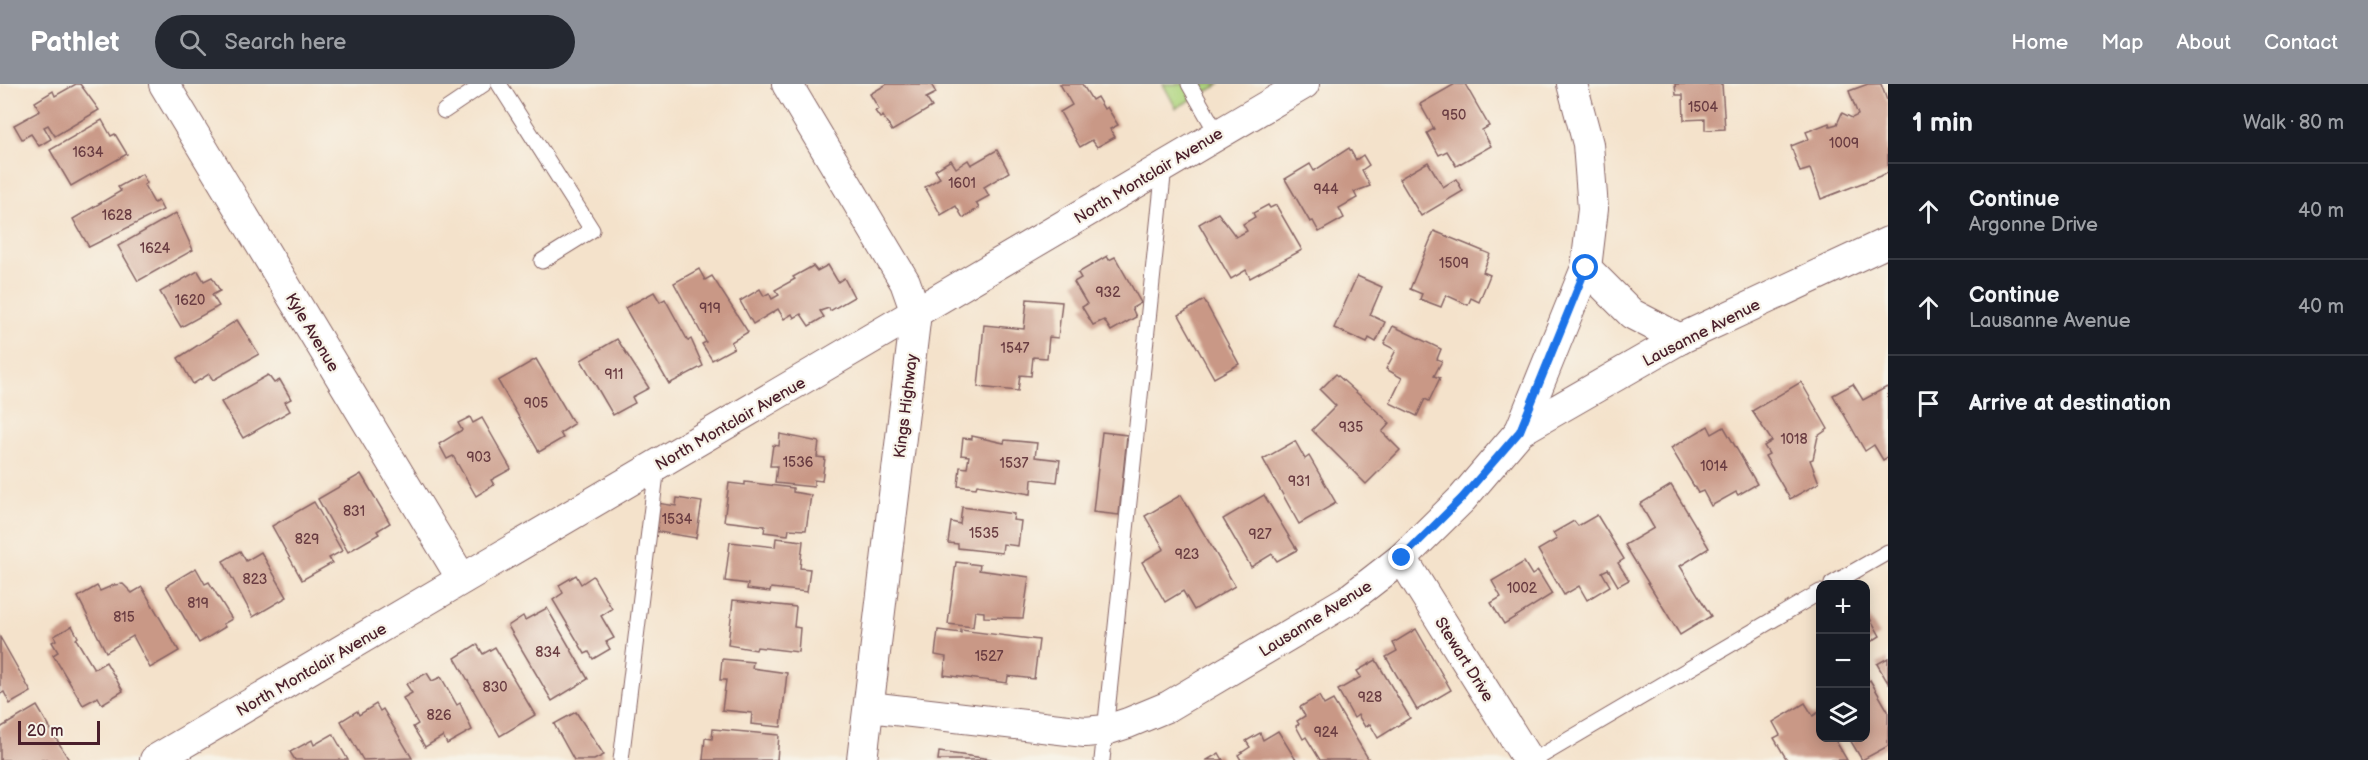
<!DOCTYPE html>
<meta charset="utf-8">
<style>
body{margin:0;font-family:"Balsamiq Sans",sans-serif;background:#242831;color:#f1f3f6}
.controls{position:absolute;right:18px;bottom:18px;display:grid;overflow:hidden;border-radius:12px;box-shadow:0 3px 15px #0003}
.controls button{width:54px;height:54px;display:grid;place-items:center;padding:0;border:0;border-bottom:2px solid #363941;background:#171b24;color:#f1f3f6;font:30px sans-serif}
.scale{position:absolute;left:18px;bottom:15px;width:82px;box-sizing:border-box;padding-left:6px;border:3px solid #4a1f2b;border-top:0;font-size:16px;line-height:21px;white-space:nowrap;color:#4a1f2b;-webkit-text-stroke:4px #f7f3e8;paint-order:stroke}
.stop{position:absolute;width:18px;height:18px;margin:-14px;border:4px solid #1a73e8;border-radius:50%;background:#fff}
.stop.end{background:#1a73e8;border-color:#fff;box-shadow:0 2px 6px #0008}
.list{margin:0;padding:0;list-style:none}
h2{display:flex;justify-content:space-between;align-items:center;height:78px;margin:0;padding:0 24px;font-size:26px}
h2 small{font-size:20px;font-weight:400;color:#9ea1a6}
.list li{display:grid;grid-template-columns:39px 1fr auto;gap:18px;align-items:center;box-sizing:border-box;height:96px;padding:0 24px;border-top:2px solid #363941}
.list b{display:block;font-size:22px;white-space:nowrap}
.list p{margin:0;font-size:20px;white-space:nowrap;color:#9ea1a6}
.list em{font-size:20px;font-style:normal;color:#9ea1a6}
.icon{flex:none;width:33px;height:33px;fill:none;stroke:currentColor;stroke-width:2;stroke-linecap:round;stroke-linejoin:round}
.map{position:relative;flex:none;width:1888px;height:676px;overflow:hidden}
header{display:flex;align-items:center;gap:36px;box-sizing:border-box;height:84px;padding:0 30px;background:#8c9099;color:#fff}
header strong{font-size:28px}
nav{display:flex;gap:33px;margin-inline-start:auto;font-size:21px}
.search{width:420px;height:54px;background:#242831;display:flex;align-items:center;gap:15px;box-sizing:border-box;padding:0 21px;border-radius:33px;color:#9ea1a6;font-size:22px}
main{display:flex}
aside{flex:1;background:#171b24}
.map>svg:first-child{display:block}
</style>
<header>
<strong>Pathlet</strong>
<div class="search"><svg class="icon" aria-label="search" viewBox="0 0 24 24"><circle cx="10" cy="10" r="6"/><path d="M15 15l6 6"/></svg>Search here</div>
<nav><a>Home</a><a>Map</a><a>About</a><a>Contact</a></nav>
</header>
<main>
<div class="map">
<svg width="1888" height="676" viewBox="0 0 1888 676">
<rect width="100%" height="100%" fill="#f7f3e8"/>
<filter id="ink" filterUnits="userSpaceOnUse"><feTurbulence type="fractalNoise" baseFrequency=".0167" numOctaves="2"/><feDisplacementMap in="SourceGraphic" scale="12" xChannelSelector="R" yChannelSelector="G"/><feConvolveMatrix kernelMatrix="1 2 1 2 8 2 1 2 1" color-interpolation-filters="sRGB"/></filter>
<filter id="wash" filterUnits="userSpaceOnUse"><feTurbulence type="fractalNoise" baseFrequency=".008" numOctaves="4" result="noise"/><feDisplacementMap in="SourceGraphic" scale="24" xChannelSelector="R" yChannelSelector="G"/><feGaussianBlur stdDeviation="1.35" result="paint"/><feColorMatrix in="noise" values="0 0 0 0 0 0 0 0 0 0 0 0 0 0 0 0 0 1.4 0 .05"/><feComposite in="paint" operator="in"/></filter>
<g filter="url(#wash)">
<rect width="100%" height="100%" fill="#f4e2cb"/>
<!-- green -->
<polygon fill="#afd57f" stroke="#7c7a55" stroke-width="1.5" points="1163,0 1221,0 1176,24"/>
<g id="blocks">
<!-- building -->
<g fill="#c99886">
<polygon points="76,0 80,0 99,26 55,52 48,41 44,43 51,55 39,62 31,50 22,55 14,41 40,27 35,18 53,7 55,12"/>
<polygon points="887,0 931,0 936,9 926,14 932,23 892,47 883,32 880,34 875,27 879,25 870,10"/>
<polygon points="1060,0 1082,0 1092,16 1097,13 1104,25 1107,23 1118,41 1110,45 1115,53 1097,63 1092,56 1080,63 1060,28 1072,21"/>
<polygon points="1455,0 1465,0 1489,42 1482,46 1491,62 1456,82 1447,67 1439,71 1427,49 1434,45 1420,20"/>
<polygon points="1675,0 1722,0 1725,45 1705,46 1705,35 1684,36 1683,11 1676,11"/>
<polygon points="1868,0 1881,0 1888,19 1888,89 1821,115 1810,85 1800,88 1791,62 1809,55 1806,48 1829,39 1830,42 1837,40 1842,29 1852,34 1858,31 1849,7"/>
<polygon points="102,36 111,52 115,50 127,70 71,102 50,66"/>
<polygon points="1349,64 1356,76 1363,71 1369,81 1362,86 1370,102 1354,108 1357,114 1339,124 1344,134 1319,148 1313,137 1310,138 1285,95 1310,80 1314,87"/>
<polygon points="997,66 1009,88 984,103 989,112 976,119 979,124 963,134 956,122 941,131 925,103 940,94 935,86 951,76 956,84 968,76 971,81"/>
<polygon points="1428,78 1443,103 1456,95 1463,107 1421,132 1399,95"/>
<polygon points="142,90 147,99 144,101 154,119 158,117 163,126 89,163 73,135 121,107 118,103"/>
<polygon points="1268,121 1270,124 1276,121 1302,166 1250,194 1246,186 1231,195 1199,140 1218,129 1236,153 1247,147 1243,140 1255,133 1253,129"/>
<polygon points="176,129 193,166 138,197 118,162"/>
<polygon points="1434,147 1490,170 1483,188 1490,191 1479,218 1471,214 1468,221 1446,211 1441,223 1420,215 1422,210 1410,205"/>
<polygon points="1107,172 1109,176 1115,173 1141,219 1132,224 1136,233 1111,247 1104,236 1093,241 1082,223 1087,220 1074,198 1081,194 1078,189"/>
<polygon points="828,181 838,198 844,194 854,213 830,227 829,224 820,227 824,233 809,242 801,230 794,234 792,230 784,235 778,225 753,240 740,217 760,205 764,212 769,209 772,215 779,211 775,206 795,195 793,193 813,182 817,187"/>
<polygon points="699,185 705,196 712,192 748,248 731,258 734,264 712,276 702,260 706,258 674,199"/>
<polygon points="198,187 204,197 212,193 220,207 212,211 219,222 181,243 160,208"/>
<polygon points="1357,192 1382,203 1370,231 1385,238 1376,258 1369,254 1367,259 1334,244"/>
<polygon points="654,208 660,218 665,215 688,257 691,255 703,282 669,300 625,224"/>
<polygon points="1027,215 1062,218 1058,254 1049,253 1047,274 1033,273 1031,292 1020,291 1018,307 978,303 984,241 1024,245"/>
<polygon points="1204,216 1239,280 1214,294 1179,231"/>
<polygon points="237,236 259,270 213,296 209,290 193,300 178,274"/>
<polygon points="1393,242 1441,265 1437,275 1442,277 1434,292 1440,294 1429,317 1425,315 1417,332 1390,319 1402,294 1386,285 1396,266 1384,260"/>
<polygon points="617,255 649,304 632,313 635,319 613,331 581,276"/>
<polygon points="536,275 574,340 560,349 563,354 539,368 498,297"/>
<polygon points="1336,290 1390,339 1382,348 1400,366 1366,400 1312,346 1336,322 1320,306"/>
<polygon points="268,291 274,299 280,296 291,315 285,318 290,327 243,354 221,318"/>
<polygon points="1801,298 1828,345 1818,352 1813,375 1810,376 1819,399 1790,415 1765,372 1769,370 1764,362 1772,357 1752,327"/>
<polygon points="1853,300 1863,316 1887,303 1888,305 1888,373 1883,376 1874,361 1865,367 1833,311"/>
<polygon points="470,333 473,339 482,334 511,385 491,396 494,401 476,412 453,372 447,375 439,360 462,346 458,339"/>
<polygon points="1708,342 1712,350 1724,343 1757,400 1738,411 1736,408 1711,422 1703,407 1698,409 1671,364"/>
<polygon points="1102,348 1127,351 1119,431 1093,428"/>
<polygon points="780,350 819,358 817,373 825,374 822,397 814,396 814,403 775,399 777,382 770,382 773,361 779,362"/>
<polygon points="972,352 1004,359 1005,356 1037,359 1035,373 1060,376 1057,398 1032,395 1031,410 977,401 976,404 958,402 960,383 967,384 969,372 961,371 963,354 972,355"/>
<polygon points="1295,357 1305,375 1309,372 1336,419 1299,440 1263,375"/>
<polygon points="361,390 390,439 377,447 379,450 348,468 318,415"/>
<polygon points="745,398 793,404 793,408 811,411 806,446 789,445 788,451 764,448 765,442 724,437 729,399 745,401"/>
<polygon points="1671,401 1709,464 1680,482 1711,532 1680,551 1625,461 1654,444 1640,420"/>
<polygon points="1181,411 1235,502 1194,526 1183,507 1165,518 1142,478 1164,465 1145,432"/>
<polygon points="1264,411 1297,466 1277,477 1272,470 1251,483 1223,435"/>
<polygon points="677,414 702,418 696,454 653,447 657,419 676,422"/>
<polygon points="314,418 342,467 329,474 332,479 302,496 272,442"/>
<polygon points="962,423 1014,430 1013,436 1021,437 1018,462 1003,460 1002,469 958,464 958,460 948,459 951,438 960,440"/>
<polygon points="1597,431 1624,475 1618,479 1629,496 1618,502 1608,485 1602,488 1610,502 1587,516 1579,502 1564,511 1538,466 1557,455 1553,449 1574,437 1578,442"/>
<polygon points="776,454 803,457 800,484 810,485 807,508 771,504 770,508 747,505 748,500 725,497 730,458 775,463"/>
<polygon points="240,467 246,477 261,468 287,513 253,533 223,477"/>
<polygon points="956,478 980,481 979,486 1029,493 1023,534 984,533 984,528 975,527 973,543 948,540"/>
<polygon points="1524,478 1532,491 1538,487 1552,510 1504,540 1491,519 1501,513 1492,497"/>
<polygon points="196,484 205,500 209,498 232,535 223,540 225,543 199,559 166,502"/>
<polygon points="576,491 581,500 593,492 612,525 601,532 614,554 606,558 610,565 593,575 589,568 585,570 553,516 563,509 559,501"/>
<polygon points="123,500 132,509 142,503 179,567 150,584 133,552 106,568 78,513 97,502 100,507 114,501"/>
<polygon points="733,516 796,523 794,543 800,544 798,568 757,563 756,566 728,561"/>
<polygon points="547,524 588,595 552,617 508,542 523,532 525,536"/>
<polygon points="1866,527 1880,552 1866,561"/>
<polygon points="72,542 78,553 76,555 94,585 106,578 123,607 102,620 98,613 83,621 53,571 58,568 52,558 56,556 54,552"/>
<polygon points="1416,545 1451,606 1417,626 1386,573 1397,567 1393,559"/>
<polygon points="938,546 961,549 961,546 1039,556 1034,595 1008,592 1007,599 944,591 946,573 935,571"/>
<polygon points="0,553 31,608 10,620 4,608 0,610"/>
<polygon points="477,560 483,570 495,563 535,631 500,652 455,574"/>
<polygon points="1888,574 1888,599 1877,580"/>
<polygon points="722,575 753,578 752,584 787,589 781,643 751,640 752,629 722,626 726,596 720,596"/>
<polygon points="1376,576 1410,634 1378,654 1370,640 1365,643 1358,631 1354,634 1338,606 1361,593 1357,587"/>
<polygon points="427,589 432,597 441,593 457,621 460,619 472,646 447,660 443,652 425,663 413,643 418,640 403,614 412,609 406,600"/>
<polygon points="1870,596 1888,627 1888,662 1862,676 1849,654 1866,654 1866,599"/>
<polygon points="1319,612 1324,621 1333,616 1369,676 1320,676 1306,653 1303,655 1296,642 1299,640 1297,637 1305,632 1300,623"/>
<polygon points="1805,619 1813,632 1819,628 1820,631 1820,654 1834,654 1847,676 1787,676 1774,654 1780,651 1773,638"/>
<polygon points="376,620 380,627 383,625 412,674 363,676 341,637 357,627 359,631"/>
<polygon points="37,622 69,676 0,676 0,644"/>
<polygon points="576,628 604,671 594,676 574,676 554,640"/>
<polygon points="713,645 779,651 777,676 703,676 705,654 712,655"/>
<polygon points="1278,647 1296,676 1241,676 1238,671 1250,663 1246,657 1260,649 1263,656"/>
<polygon points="333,650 348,676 295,676 290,668 312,656 314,661"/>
<polygon points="939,668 991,675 991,676 938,676"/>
<polygon points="1219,669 1223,676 1207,676"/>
</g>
</g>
</g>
<g filter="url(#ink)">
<use href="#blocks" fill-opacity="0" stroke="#866363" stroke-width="1.5"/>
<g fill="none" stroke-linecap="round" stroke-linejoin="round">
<defs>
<g id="service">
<polyline points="499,0 592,146 542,177"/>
<polyline points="1189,0 1218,51"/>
<polyline points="444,27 484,0"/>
<polyline points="1832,500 1888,468"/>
<polyline points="621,676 657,382"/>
<polyline points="1102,676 1164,83"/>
<polyline points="1534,676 1820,508"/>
</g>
<g id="minor">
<polyline points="164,0 462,495"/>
<polyline points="787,0 905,198 916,229 862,676"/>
<polyline points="1586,184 1632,230 1680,255"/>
<polyline points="1520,347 1586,184 1593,125 1588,60 1572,0"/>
<polyline points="1402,474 1528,676"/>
<polyline points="869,623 1085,648 1106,646 1128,639 1169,622 1348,516 1402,474 1462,415 1520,347 1680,255 1888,158"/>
<polyline points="155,676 1304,0"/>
</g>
</defs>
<!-- service casing -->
<use href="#service" stroke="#866363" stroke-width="17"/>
<!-- minor casing -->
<use href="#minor" stroke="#866363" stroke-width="32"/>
<!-- service -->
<use href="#service" stroke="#fff" stroke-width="15"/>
<!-- minor -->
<use href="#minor" stroke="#fff" stroke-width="30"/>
</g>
</g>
<g fill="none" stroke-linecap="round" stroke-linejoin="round" filter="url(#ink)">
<!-- route -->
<polyline stroke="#1a73e8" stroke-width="8" points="1402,474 1462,414 1520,347 1586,184"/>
</g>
<g text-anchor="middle" stroke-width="4.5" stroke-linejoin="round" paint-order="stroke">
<!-- number labels -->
<g font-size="14" fill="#6a3d42">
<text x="1703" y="28">1504</text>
<text x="1454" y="36">950</text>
<text x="1844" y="64">1009</text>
<text x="88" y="73">1634</text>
<text x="962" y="104">1601</text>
<text x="1326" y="110">944</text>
<text x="117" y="136">1628</text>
<text x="155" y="169">1624</text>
<text x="1454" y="184">1509</text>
<text x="1108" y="213">932</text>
<text x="190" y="221">1620</text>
<text x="710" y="229">919</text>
<text x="1015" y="269">1547</text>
<text x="614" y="295">911</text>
<text x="536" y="324">905</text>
<text x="1351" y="348">935</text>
<text x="1794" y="360">1018</text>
<text x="479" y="378">903</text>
<text x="798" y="383">1536</text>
<text x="1014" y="384">1537</text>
<text x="1714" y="387">1014</text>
<text x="1299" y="402">931</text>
<text x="354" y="432">831</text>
<text x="677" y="440">1534</text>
<text x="984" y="454">1535</text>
<text x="1260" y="455">927</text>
<text x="307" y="460">829</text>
<text x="1187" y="475">923</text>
<text x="255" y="500">823</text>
<text x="1522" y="509">1002</text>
<text x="198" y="524">819</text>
<text x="124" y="538">815</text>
<text x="548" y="573">834</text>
<text x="989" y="577">1527</text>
<text x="495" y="608">830</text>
<text x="1370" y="618">928</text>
<text x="439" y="636">826</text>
<text x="1326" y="653">924</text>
</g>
<!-- street labels -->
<g font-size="16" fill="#4a1f2b" stroke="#f7f3e8">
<text transform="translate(1148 91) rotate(-31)" y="6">North Montclair Avenue</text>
<text transform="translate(313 248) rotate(59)" y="6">Kyle Avenue</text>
<text transform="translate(1701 248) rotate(-27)" y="6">Lausanne Avenue</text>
<text transform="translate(905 322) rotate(-83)" y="6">Kings Highway</text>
<text transform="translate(730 339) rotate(-30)" y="6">North Montclair Avenue</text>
<text transform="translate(1315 534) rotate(-32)" y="6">Lausanne Avenue</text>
<text transform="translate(1465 575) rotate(58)" y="6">Stewart Drive</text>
<text transform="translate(311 585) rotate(-30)" y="6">North Montclair Avenue</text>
</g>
</g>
</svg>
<div class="controls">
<button>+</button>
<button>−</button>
<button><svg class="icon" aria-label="layers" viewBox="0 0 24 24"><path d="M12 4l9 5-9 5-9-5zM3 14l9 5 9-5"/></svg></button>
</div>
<div class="scale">20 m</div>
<div class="stop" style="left:1586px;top:184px"></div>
<div class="stop end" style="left:1402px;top:474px"></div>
</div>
<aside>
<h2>1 min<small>Walk · 80 m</small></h2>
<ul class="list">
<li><svg class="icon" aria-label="ahead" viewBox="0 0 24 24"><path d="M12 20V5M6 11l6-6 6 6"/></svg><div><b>Continue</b><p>Argonne Drive</p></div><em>40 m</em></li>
<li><svg class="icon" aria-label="ahead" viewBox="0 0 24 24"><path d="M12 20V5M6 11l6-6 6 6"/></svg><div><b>Continue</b><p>Lausanne Avenue</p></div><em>40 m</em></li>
<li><svg class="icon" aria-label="arrive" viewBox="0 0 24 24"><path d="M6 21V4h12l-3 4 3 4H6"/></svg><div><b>Arrive at destination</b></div></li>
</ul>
</aside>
</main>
